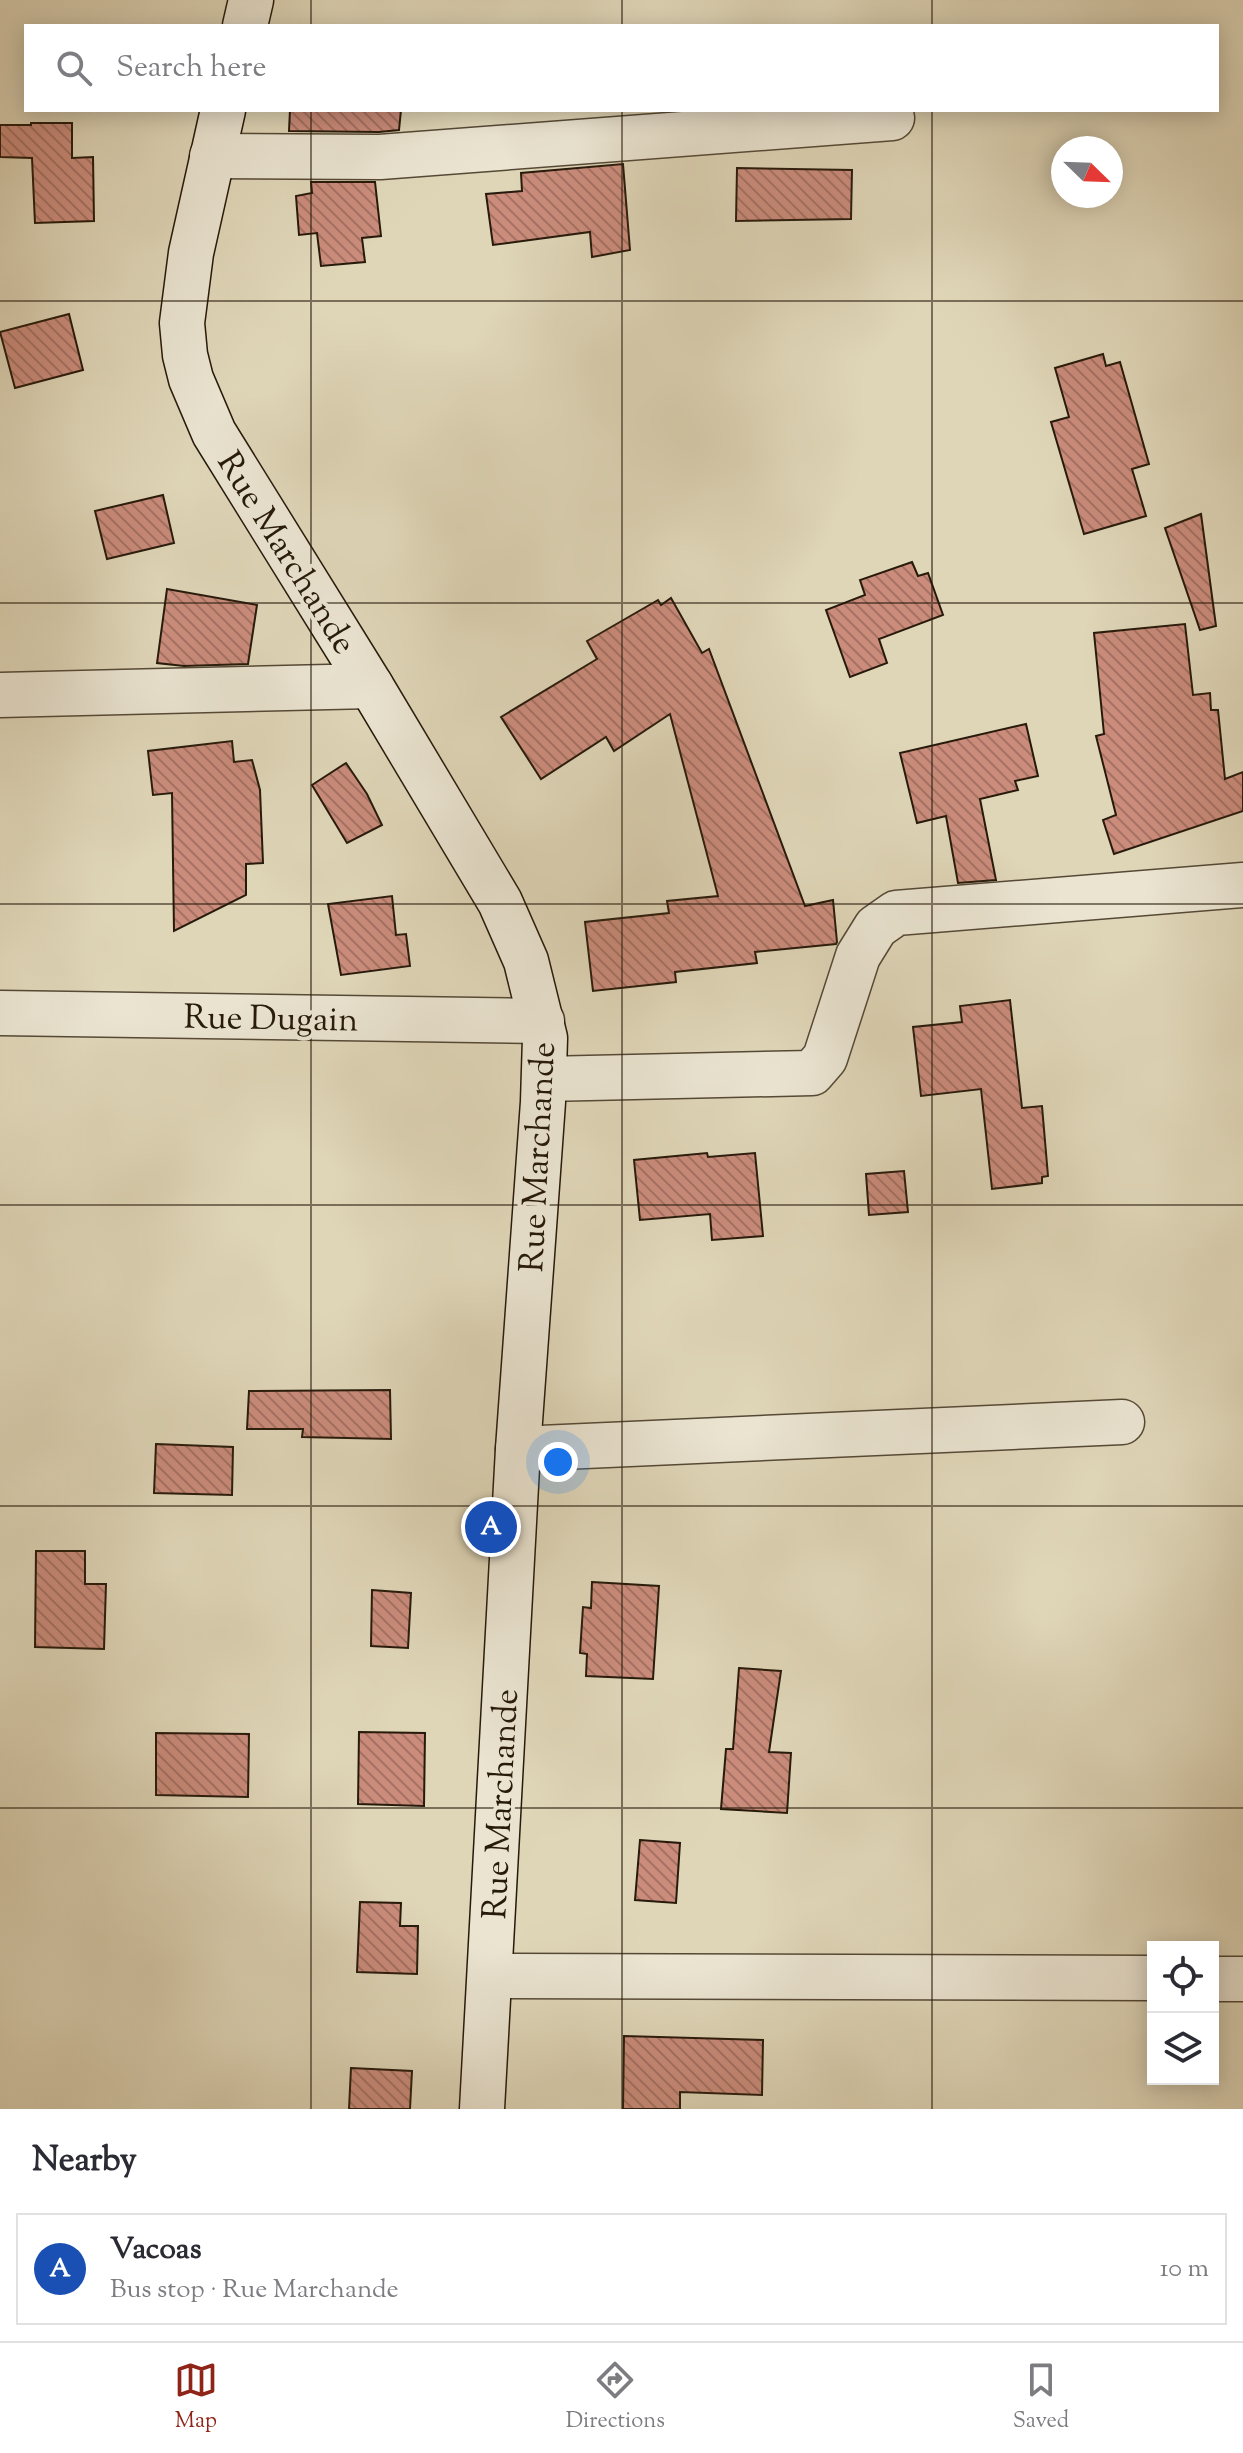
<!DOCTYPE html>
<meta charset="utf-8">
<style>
body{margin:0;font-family:"Sorts Mill Goudy",serif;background:#f7f7f7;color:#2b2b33}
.controls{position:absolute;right:24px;bottom:24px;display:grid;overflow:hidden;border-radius:0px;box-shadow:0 4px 20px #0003}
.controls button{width:72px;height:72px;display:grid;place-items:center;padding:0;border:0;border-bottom:2px solid #e1e1e2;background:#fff;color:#2b2b33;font:40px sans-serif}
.compass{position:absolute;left:1051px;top:136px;width:72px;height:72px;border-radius:50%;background:#fff;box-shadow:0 4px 20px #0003;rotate:113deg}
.you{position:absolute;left:558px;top:1462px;width:28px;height:28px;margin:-20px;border:6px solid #fff;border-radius:50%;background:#1a73e8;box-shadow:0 0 0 12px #1a73e833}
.badge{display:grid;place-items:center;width:52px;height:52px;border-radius:50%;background:#8f2418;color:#fff;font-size:26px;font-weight:700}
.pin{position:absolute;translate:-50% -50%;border:4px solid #fff;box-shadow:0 2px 8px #0006}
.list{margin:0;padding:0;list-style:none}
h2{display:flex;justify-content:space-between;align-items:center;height:104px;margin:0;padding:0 32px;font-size:34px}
h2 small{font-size:26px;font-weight:400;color:#7c7c81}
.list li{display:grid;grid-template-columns:52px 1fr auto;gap:24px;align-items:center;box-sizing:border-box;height:112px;margin:0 16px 16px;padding:0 16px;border:2px solid #e1e1e2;border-radius:0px}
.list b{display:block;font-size:30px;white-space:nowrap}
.list p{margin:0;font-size:26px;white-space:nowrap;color:#7c7c81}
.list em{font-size:26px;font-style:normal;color:#7c7c81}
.icon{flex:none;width:44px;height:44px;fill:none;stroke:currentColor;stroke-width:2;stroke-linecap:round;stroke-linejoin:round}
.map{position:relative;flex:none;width:1243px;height:2109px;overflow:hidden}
.search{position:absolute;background:#fff;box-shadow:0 4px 20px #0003;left:24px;right:24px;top:24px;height:88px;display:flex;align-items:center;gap:20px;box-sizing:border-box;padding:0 28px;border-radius:0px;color:#7c7c81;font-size:30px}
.sheet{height:232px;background:#fff}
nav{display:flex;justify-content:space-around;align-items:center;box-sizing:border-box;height:112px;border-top:2px solid #e1e1e2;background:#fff;font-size:22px;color:#7c7c81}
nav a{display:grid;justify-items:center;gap:4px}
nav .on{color:#8f2418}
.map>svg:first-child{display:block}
</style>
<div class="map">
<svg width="1243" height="2109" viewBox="0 0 1243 2109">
<defs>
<pattern id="building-back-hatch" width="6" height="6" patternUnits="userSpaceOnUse" patternTransform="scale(2)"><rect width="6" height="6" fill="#cb8c7c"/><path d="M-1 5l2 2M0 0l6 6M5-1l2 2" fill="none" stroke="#a57264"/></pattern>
</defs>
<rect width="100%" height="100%" fill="#dfd6b8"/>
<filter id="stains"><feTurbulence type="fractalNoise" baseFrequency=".0025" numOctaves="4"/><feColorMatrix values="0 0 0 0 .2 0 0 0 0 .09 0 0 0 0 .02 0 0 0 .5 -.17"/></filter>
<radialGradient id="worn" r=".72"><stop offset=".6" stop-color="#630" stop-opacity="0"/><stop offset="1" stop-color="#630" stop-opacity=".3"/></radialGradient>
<!-- building -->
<g fill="url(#building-back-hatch)" stroke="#271a0b" stroke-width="2">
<polygon points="290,110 401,110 399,130 379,132 289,131"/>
<polygon points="31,123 72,123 72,158 93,157 94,221 35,223 32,158 0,157 0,125 31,125"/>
<polygon points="623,164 630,250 592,257 590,232 493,245 486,194 522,191 521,173"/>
<polygon points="737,168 852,170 851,219 736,221"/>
<polygon points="311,182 375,182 381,236 362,238 365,262 321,266 317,233 299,235 296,196 312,193"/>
<polygon points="69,314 83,370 15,388 0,332"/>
<polygon points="1103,354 1106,366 1120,362 1149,464 1132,469 1146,516 1084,534 1051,422 1069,417 1055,368"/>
<polygon points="163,495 174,543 107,559 95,511"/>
<polygon points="1201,514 1216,626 1200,630 1165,528"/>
<polygon points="912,562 918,576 928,573 943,615 879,639 887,663 850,677 826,610 865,595 860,580"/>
<polygon points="167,589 257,605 248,664 184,666 157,663"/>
<polygon points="671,598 702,653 709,649 805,906 833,900 837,942 836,944 755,952 757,963 675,972 676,982 593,991 585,922 669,913 667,901 718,896 670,714 614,751 606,737 541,779 501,717 597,659 587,641 658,600 661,605"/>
<polygon points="1185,624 1193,695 1210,693 1211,710 1218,710 1225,779 1243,772 1243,811 1114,854 1103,820 1116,815 1096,736 1104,734 1094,633"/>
<polygon points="1026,724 1038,776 1015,781 1018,790 980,799 996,880 958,883 946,816 917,823 900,753"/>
<polygon points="232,741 234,762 252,760 260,790 263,863 246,864 246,895 174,931 172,793 153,795 148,751"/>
<polygon points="346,763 367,794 382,825 347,843 312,785"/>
<polygon points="392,896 396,935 406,934 410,966 341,975 328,904"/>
<polygon points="1010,1000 1022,1108 1042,1106 1048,1176 1042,1177 1042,1183 992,1189 981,1089 921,1096 913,1027 962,1022 960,1006"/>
<polygon points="707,1153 708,1157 755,1153 763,1236 712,1240 710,1214 640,1220 634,1160"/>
<polygon points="904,1171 908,1212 869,1215 866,1174"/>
<polygon points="390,1390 391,1439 302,1437 303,1429 247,1429 249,1391"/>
<polygon points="156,1444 233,1447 232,1495 154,1493"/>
<polygon points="36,1551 85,1551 85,1584 106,1584 104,1649 35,1647"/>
<polygon points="592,1582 659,1586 653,1679 586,1676 587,1654 580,1653 583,1607 591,1608"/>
<polygon points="372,1590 411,1593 408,1648 371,1646"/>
<polygon points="739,1668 781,1671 769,1752 791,1753 787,1813 721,1809 726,1749 733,1749"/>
<polygon points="359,1732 425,1733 424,1806 358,1804"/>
<polygon points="156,1733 249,1734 248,1797 156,1795"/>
<polygon points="640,1840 680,1843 676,1903 635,1900"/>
<polygon points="360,1902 401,1903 400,1926 418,1926 417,1974 357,1972"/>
<polygon points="624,2036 763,2040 762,2095 680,2092 680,2109 623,2109"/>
<polygon points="351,2068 412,2071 410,2109 349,2109"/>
</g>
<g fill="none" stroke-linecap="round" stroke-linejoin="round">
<defs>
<g id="street">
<polyline points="212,156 380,157 892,118"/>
<polyline points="0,695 371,686"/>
<polyline points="0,1013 542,1021"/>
<polyline points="545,1079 812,1073 825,1058 858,956 876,927 896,913 1243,885"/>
<polyline points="518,1449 1122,1422"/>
<polyline points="490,1976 1153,1978"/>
<polyline points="1213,1979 1243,1979"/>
</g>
<g id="secondary">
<polyline points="245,26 251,0"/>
<polyline points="223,110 191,253 182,323 185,355 191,379 214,433 371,686 500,902 526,961 545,1038 543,1102 518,1449 482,2109"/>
</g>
</defs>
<!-- street casing -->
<use href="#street" stroke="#554936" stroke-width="47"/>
<!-- secondary casing -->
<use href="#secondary" stroke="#271a0b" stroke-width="47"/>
<!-- street -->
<use href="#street" stroke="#eae4d1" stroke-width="44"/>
<!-- secondary -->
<use href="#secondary" stroke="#eae4d1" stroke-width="44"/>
</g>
<!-- grid -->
<path fill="none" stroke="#271a0b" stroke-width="2" stroke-opacity="0.55" d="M311 0V26M622 0V26M932 0V26M311 110V2109M622 110V2109M932 110V2109M0 301H1243M0 603H1243M0 904H1243M0 1205H1243M0 1506H1243M0 1808H1243"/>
<g text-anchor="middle" stroke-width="8" stroke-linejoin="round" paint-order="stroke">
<!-- street labels -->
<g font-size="34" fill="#271a0b" stroke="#eae4d1">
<text transform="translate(288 552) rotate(58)" y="12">Rue Marchande</text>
<text transform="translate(271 1017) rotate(1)" y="12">Rue Dugain</text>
<text transform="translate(536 1157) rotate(-87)" y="12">Rue Marchande</text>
<text transform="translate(499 1804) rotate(-87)" y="12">Rue Marchande</text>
</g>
</g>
<rect width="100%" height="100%" filter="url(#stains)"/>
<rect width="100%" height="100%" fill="url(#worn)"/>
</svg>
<div class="controls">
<button><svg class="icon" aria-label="locate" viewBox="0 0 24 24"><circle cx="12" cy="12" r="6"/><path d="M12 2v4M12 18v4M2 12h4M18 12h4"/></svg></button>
<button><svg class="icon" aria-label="layers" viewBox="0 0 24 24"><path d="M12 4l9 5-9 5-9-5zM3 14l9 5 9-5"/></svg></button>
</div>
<svg class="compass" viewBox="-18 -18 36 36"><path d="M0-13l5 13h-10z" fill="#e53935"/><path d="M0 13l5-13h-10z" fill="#7c7c81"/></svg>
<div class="you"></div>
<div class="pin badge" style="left:491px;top:1527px;background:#1a4fb4">A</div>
<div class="search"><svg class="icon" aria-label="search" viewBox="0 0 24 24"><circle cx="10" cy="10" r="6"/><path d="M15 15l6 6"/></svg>Search here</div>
</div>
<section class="sheet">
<h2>Nearby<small></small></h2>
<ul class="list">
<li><span class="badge" style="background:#1a4fb4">A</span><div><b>Vacoas</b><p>Bus stop · Rue Marchande</p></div><em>10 m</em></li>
</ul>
</section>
<nav>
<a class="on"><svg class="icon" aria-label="map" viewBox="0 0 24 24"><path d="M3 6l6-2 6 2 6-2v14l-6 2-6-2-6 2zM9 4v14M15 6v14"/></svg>Map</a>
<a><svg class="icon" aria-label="directions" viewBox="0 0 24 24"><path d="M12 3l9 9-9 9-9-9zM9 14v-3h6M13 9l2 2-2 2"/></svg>Directions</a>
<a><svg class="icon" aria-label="saved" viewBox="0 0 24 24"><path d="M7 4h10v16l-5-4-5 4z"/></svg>Saved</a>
</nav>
